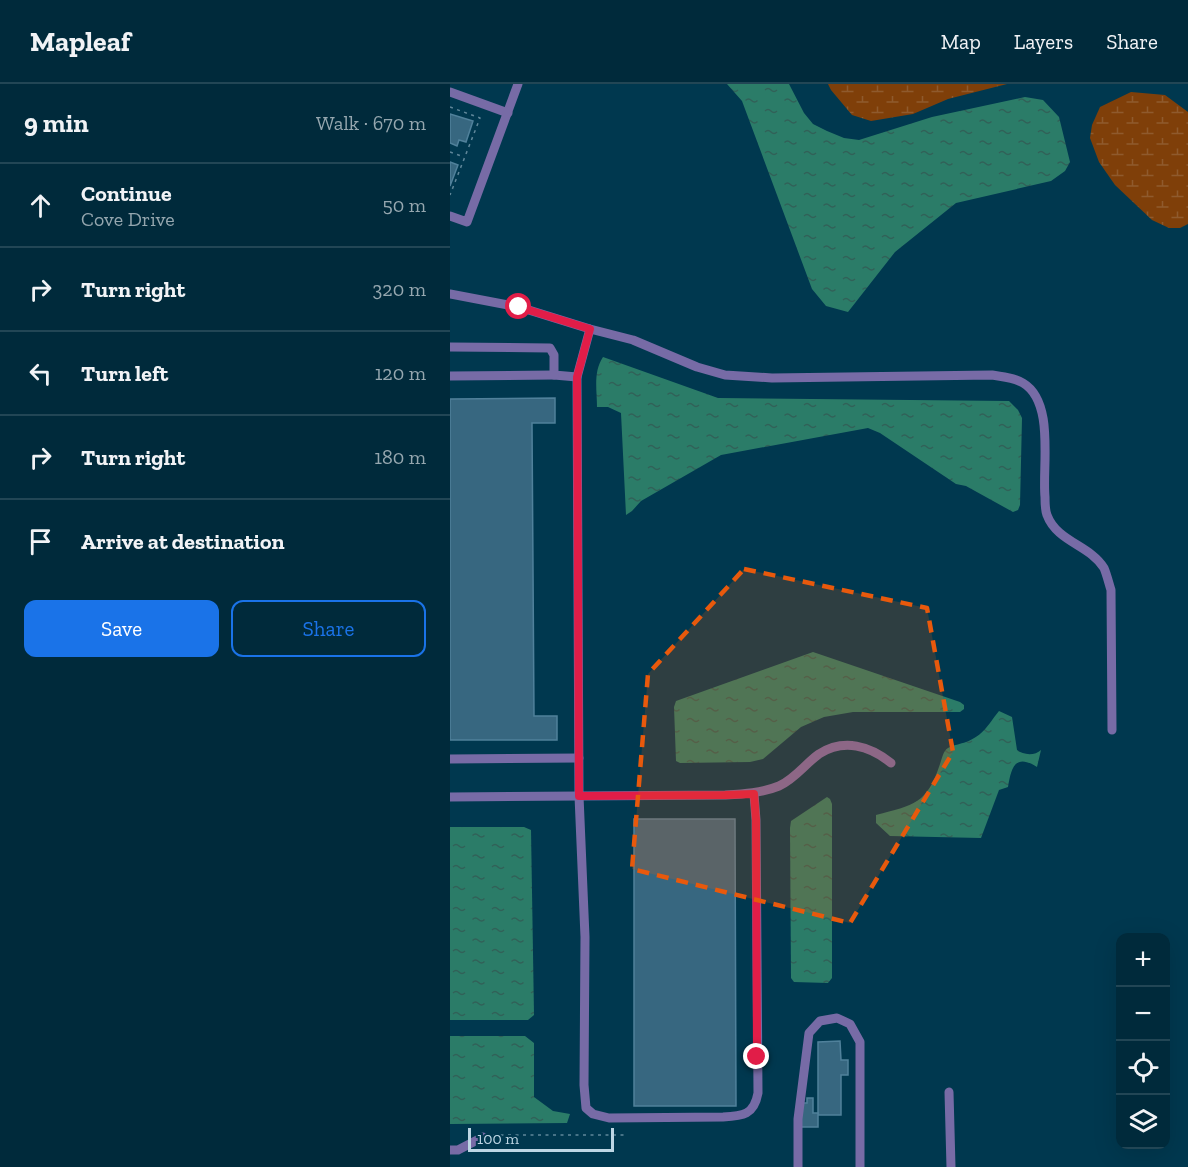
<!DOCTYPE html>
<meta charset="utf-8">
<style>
body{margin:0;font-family:"Zilla Slab",serif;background:#0a3242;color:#f1f3f6}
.controls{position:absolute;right:18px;bottom:18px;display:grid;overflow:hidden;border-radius:12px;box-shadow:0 6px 24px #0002}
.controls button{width:54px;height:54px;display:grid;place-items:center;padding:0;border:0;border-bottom:2px solid #224655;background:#002a3b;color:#f1f3f6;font:30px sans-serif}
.scale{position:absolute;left:18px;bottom:15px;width:146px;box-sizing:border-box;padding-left:6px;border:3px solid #bdd6e4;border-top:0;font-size:16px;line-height:21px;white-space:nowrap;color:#bdd6e4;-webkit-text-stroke:4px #00384f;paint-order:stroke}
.stop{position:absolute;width:18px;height:18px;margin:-14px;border:4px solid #e11d48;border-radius:50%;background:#fff}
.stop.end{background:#e11d48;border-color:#fff;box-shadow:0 2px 6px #0008}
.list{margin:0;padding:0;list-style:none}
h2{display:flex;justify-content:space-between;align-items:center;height:78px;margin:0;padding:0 24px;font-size:26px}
h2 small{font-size:20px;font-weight:400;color:#95a7af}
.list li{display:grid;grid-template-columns:39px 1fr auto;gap:18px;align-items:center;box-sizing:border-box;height:84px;padding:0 24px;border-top:2px solid #224655}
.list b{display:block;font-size:22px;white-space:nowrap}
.list p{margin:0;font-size:20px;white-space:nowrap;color:#95a7af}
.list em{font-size:20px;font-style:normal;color:#95a7af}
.actions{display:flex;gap:12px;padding:18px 24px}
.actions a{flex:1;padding:14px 0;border:2px solid #1a73e8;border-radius:12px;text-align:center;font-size:21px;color:#1a73e8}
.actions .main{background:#1a73e8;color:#fff}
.icon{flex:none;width:33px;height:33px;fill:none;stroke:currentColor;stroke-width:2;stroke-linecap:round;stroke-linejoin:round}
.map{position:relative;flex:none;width:738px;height:1083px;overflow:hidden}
header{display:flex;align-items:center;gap:36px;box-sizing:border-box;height:84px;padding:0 30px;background:#002a3b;border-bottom:2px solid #224655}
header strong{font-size:28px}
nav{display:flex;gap:33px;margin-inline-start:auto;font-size:21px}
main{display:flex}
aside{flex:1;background:#002a3b}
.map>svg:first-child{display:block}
</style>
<header>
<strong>Mapleaf</strong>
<nav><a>Map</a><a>Layers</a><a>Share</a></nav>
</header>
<main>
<aside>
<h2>9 min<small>Walk · 670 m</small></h2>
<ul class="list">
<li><svg class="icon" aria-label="ahead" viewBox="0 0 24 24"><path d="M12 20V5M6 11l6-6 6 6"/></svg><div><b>Continue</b><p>Cove Drive</p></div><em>50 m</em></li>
<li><svg class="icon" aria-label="right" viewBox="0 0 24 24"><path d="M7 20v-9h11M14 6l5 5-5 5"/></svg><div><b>Turn right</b></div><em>320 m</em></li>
<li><svg class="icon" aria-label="left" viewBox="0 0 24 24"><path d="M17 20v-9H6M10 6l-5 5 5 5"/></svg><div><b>Turn left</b></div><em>120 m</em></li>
<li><svg class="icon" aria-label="right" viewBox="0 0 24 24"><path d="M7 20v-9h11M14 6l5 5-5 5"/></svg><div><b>Turn right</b></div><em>180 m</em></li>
<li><svg class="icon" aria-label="arrive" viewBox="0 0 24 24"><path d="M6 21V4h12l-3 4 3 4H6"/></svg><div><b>Arrive at destination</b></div></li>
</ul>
<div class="actions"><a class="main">Save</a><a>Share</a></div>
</aside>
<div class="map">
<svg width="738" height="1083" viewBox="0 0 738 1083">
<defs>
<pattern id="wetland-marsh" width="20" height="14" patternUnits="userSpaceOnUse" patternTransform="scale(1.5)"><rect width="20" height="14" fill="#7f3f09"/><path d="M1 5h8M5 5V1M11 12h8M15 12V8" fill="none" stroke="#8f5a2d"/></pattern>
<pattern id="water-ripples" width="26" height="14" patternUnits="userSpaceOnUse" patternTransform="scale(1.5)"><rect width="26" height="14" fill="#2b7c68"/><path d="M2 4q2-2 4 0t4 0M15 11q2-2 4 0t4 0" fill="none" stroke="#316158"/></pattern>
</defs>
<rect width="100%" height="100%" fill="#00384f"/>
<!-- wetland -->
<g fill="url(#wetland-marsh)">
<polygon points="378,0 557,0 498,15 463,30 421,37 402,31 381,6"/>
<polygon points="681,8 715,11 738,28 738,140 730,144 719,144 702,136 665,101 649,78 640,54 642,41 650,23"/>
</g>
<!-- water -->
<g fill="url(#water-ripples)">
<polygon points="277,0 339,0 354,29 363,40 377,47 394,54 409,56 482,33 575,13 593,16 609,33 620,78 615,87 601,97 506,119 445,168 398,228 376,222 362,205 292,17"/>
<path d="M153 273 268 314 559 317 568 326 572 334 570 421 568 426 563 428 516 402 506 400 430 349 418 344 271 371 191 417 182 427 176 431 171 329 158 323H147C147 306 143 288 153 273Z"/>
<polygon points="363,568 510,618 514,621 514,625 510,628 403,628 374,633 351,643 313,675 300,678 230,679 226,677 224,623 226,617"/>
<path d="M549 627 562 633 567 666C573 671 585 672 591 666L587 683C564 668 561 686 558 703L549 706 531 754 440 752 426 739V731C464 721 477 720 490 680 492 675 493 667 498 664 503 661 511 660 516 658 534 651 537 642 549 627Z"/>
<polygon points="377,713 380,715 382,720 382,894 378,899 344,898 341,894 340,744 341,737"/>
<polygon points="0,743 74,743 81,746 84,931 78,936 0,936"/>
<polygon points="0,952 75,952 84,959 84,1013 103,1027 120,1030 117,1039 0,1040"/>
</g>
<!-- building -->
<g fill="#376780" stroke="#50819b" stroke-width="1.5">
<polygon points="0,30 23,37 16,58 9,56 7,62 0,59"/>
<polygon points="0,78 8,81 0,102"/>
<polygon points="105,314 105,339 82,339 84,632 107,632 107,656 0,656 0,315"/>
<polygon points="184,735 285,735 286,1022 184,1022"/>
<polygon points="390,957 391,976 398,976 398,991 391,991 391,1031 368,1031 368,958"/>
<polygon points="357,1014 363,1014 363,1029 368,1029 368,1043 351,1043 351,1019 357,1019"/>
</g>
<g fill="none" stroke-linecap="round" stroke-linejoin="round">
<!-- path -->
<g stroke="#5f879a" stroke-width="1.5" stroke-dasharray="3 4.5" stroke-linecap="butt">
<polyline points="0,23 30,34 0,111"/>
<polyline points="0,68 14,73"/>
<polyline points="43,1051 174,1051"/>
</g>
<!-- minor -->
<g stroke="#776ba6" stroke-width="9">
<polyline points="0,8 58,29"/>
<polyline points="0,132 17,138 68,0"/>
<path d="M0 210 69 223 140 245 183 256 247 283 275 291 322 294 542 291C553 293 563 293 573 299 605 318 592 382 595 413 595 419 595 426 597 431 607 458 640 461 654 484 657 491 659 500 661 506L662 646"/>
<path d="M140 245 127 293 129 712 135 853 134 1001 136 1024 143 1030 159 1034 273 1033C293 1032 304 1031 308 1009L306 736 304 710"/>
<polyline points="0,263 100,264 104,271 104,291 127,293"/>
<polyline points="0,292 104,291"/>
<polyline points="0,675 129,674"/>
<path d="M0 713 275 711C293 710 312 709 329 702 345 695 355 680 369 670 394 654 420 662 441 679"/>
<polyline points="499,1008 501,1083"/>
<polyline points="0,1066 8,1066 33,1053"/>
<polyline points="348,1083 348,1035 359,949 370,937 387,934 400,940 410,958 410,1083"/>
</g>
</g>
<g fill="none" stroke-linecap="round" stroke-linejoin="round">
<!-- route -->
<polyline stroke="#e11d48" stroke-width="8" points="69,223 140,245 127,293 129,712 275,711 304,710 306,736 307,973"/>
</g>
<!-- marked area -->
<path fill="#e8590c" fill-opacity="0.2" stroke="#e8590c" stroke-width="4.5" stroke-dasharray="12 8" stroke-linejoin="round" d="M294 485 477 524 503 668 400 839 182 785 198 590Z"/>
</svg>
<div class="controls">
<button>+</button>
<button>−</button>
<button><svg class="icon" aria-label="locate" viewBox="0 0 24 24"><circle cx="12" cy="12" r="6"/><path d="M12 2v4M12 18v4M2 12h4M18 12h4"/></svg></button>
<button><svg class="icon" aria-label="layers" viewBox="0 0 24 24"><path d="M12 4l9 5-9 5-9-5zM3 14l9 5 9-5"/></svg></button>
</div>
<div class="scale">100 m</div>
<div class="stop" style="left:69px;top:223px"></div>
<div class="stop end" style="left:307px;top:973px"></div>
</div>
</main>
